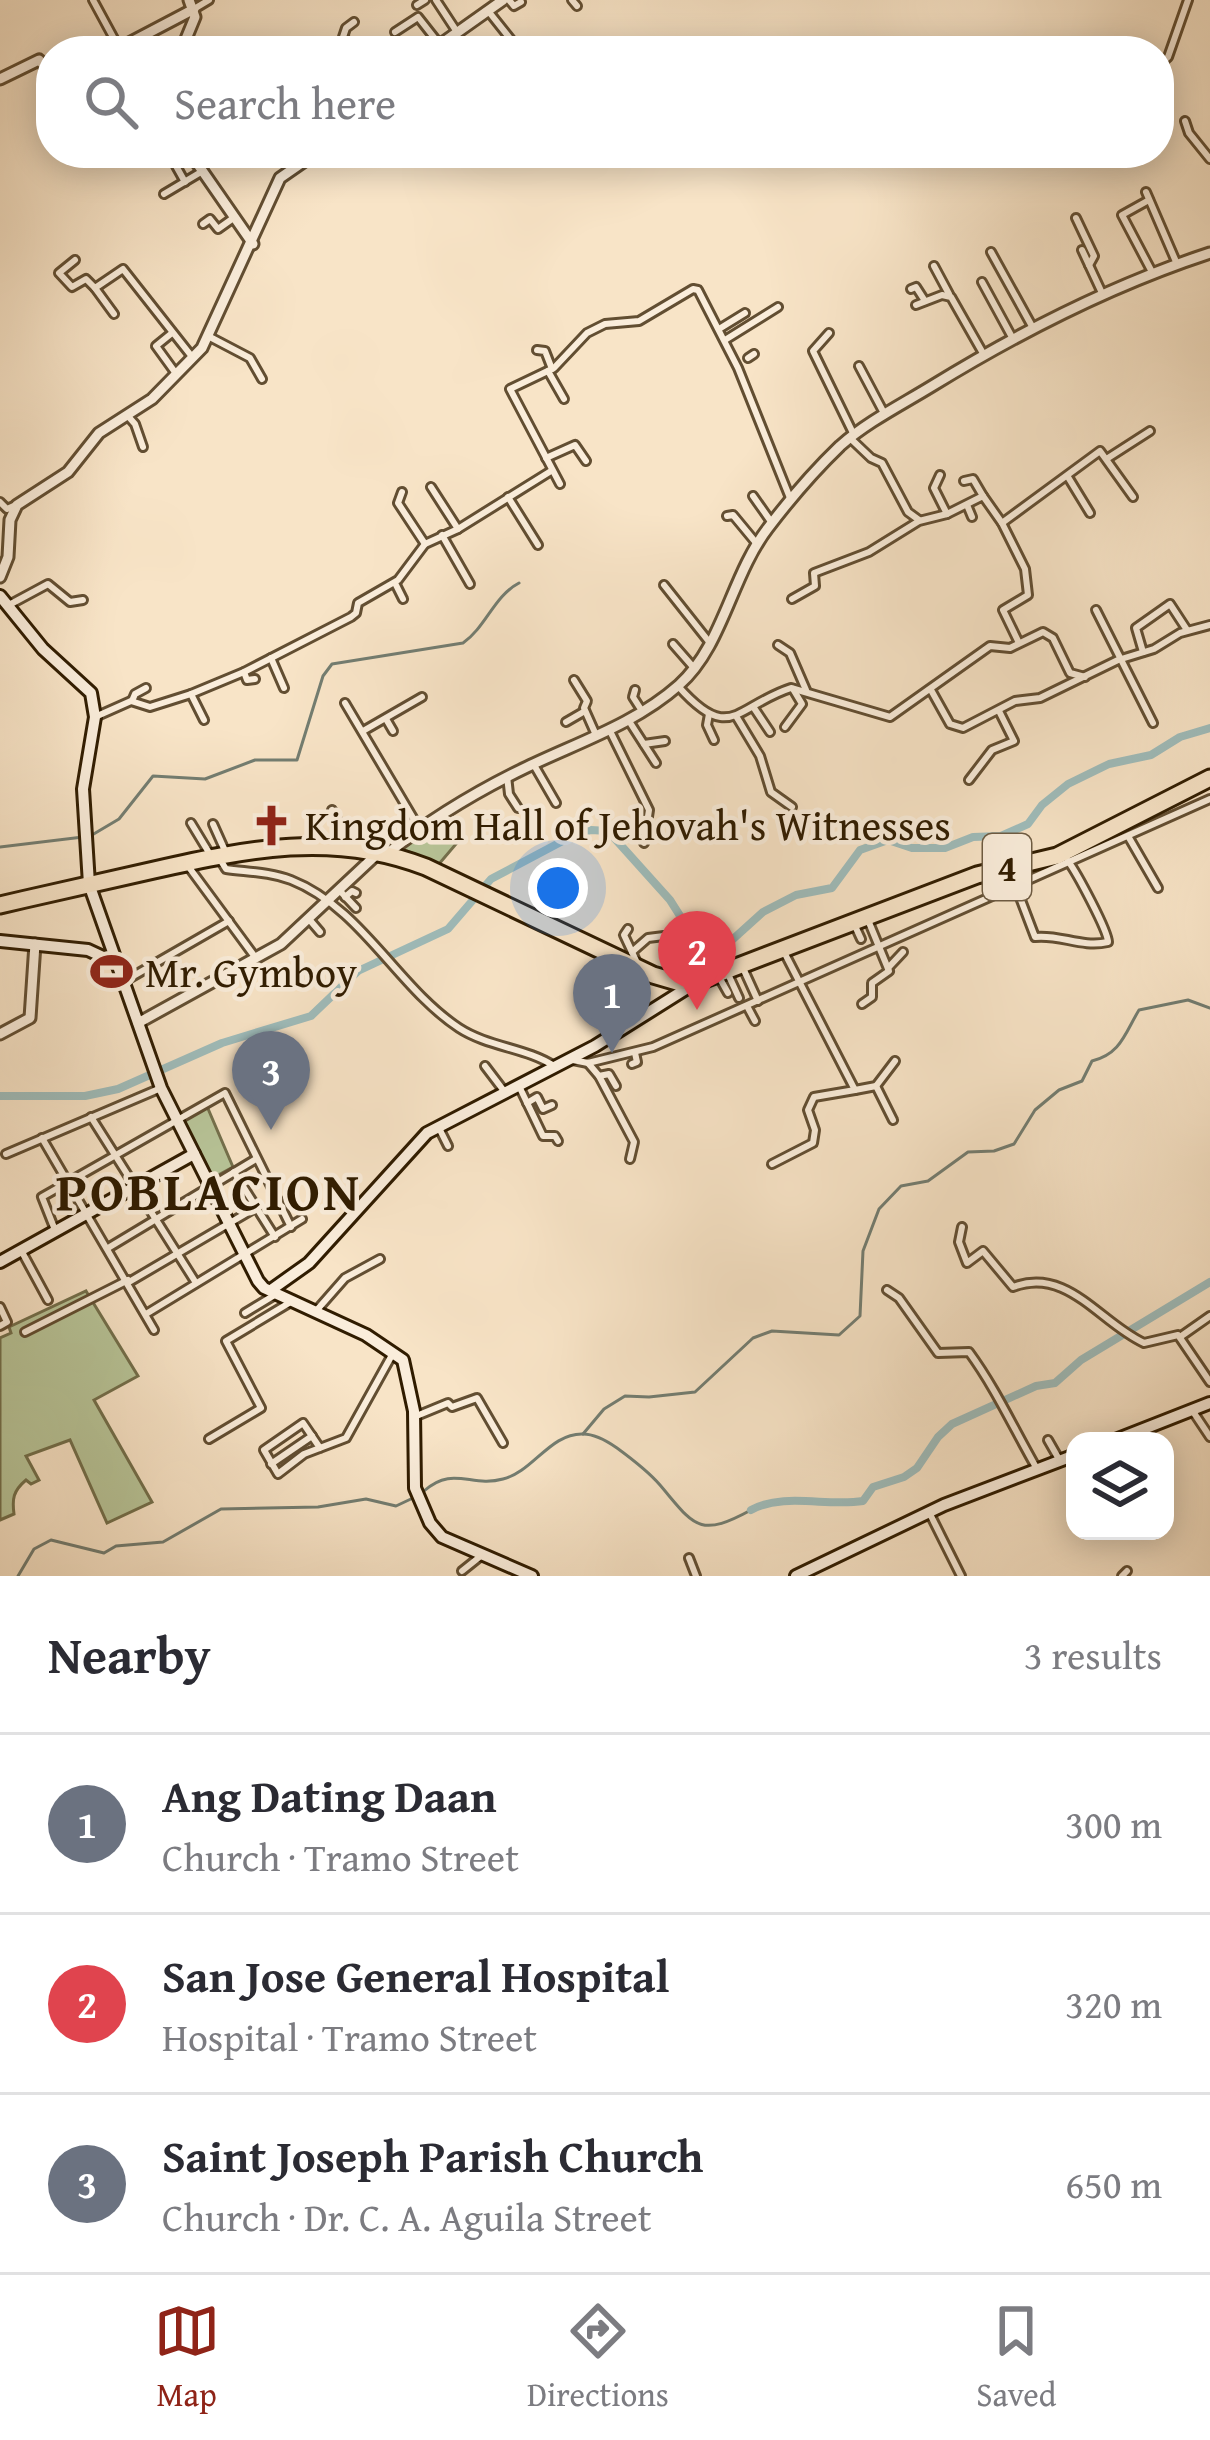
<!DOCTYPE html>
<meta charset="utf-8">
<style>
body{margin:0;font-family:"Gentium Book Plus",serif;background:#f7f7f7;color:#2b2b33}
.controls{position:absolute;right:36px;bottom:36px;display:grid;overflow:hidden;border-radius:24px;box-shadow:0 6px 30px #0003}
.controls button{width:108px;height:108px;display:grid;place-items:center;padding:0;border:0;border-bottom:3px solid #e1e1e2;background:#fff;color:#2b2b33;font:60px sans-serif}
.you{position:absolute;left:558px;top:888px;width:42px;height:42px;margin:-30px;border:9px solid #fff;border-radius:50%;background:#1a73e8;box-shadow:0 0 0 18px #1a73e833}
.badge{display:grid;place-items:center;width:78px;height:78px;border-radius:50%;background:#8f2418;color:#fff;font-size:39px;font-weight:700}
.pin{position:absolute;translate:-50% -99px;filter:drop-shadow(0 3px 6px #0008)}
.pin::after{content:'';position:absolute;top:63px;width:42px;height:36px;background:inherit;clip-path:polygon(0 0,100% 0,50% 100%)}
.list{margin:0;padding:0;list-style:none}
h2{display:flex;justify-content:space-between;align-items:center;height:156px;margin:0;padding:0 48px;font-size:51px}
h2 small{font-size:39px;font-weight:400;color:#7c7c81}
.list li{display:grid;grid-template-columns:78px 1fr auto;gap:36px;align-items:center;box-sizing:border-box;height:180px;padding:0 48px;border-top:3px solid #e1e1e2}
.list b{display:block;font-size:45px;white-space:nowrap}
.list p{margin:0;font-size:39px;white-space:nowrap;color:#7c7c81}
.list em{font-size:39px;font-style:normal;color:#7c7c81}
.icon{flex:none;width:66px;height:66px;fill:none;stroke:currentColor;stroke-width:2;stroke-linecap:round;stroke-linejoin:round}
.map{position:relative;flex:none;width:1210px;height:1576px;overflow:hidden}
.search{position:absolute;background:#fff;box-shadow:0 6px 30px #0003;left:36px;right:36px;top:36px;height:132px;display:flex;align-items:center;gap:30px;box-sizing:border-box;padding:0 42px;border-radius:48px;color:#7c7c81;font-size:45px}
.sheet{height:696px;background:#fff}
nav{display:flex;justify-content:space-around;align-items:center;box-sizing:border-box;height:168px;border-top:3px solid #e1e1e2;background:#fff;font-size:33px;color:#7c7c81}
nav a{display:grid;justify-items:center;gap:6px}
nav .on{color:#8f2418}
.map>svg:first-child{display:block}
</style>
<div class="map">
<svg width="1210" height="1576" viewBox="0 0 1210 1576">
<rect width="100%" height="100%" fill="#f8e4c7"/>
<filter id="stains"><feTurbulence type="fractalNoise" baseFrequency=".00167" numOctaves="4"/><feColorMatrix values="0 0 0 0 .2 0 0 0 0 .09 0 0 0 0 .02 0 0 0 .5 -.17"/></filter>
<radialGradient id="worn" r=".72"><stop offset=".6" stop-color="#630" stop-opacity="0"/><stop offset="1" stop-color="#630" stop-opacity=".3"/></radialGradient>
<!-- green -->
<g fill="#b8c599" stroke="#74704c" stroke-width="3">
<polygon points="437,818 456,844 439,864 399,848"/>
<polygon points="206,1104 233,1167 211,1179 181,1119"/>
<path d="M86 1291 138 1376 94 1400 152 1502 107 1523 70 1440 26 1456 39 1480 31 1484 26 1480C13 1491 12 1499 14 1514L0 1520V1338L11 1333 9 1327Z"/>
</g>
<g fill="none" stroke-linecap="round" stroke-linejoin="round">
<!-- stream -->
<g stroke="#737d71" stroke-width="3">
<path d="M92 835 119 819 153 776 205 779 255 760H297L323 676 332 664 463 643C486 627 494 596 519 583"/>
<polyline points="0,847 83,837"/>
<path d="M583 1434 604 1409 625 1396 649 1397 695 1392 753 1338 772 1331 839 1335 860 1316 863 1251 879 1209 901 1186 928 1181 968 1152 994 1151 1014 1144 1035 1110 1059 1090 1082 1081 1092 1061C1121 1054 1125 1033 1139 1010L1188 1000 1210 1008"/>
<path d="M424 1491C453 1465 471 1488 503 1479 533 1472 550 1433 583 1434 595 1434 607 1441 617 1448 632 1459 648 1471 660 1485 694 1525 698 1539 751 1510"/>
<polyline points="18,1576 34,1549 51,1540 104,1553 116,1546 163,1542 221,1509 318,1507 366,1499 396,1506 413,1498"/>
</g>
<!-- river -->
<g stroke="#9fbdbc" stroke-width="8">
<polyline points="0,1096 85,1096 118,1089 222,1043 311,1016 358,971 448,929 491,879 574,835 591,830 608,831 670,900 689,930 711,944 732,940 763,912 796,895 832,888 860,850 888,840 912,848 945,848 973,837 1001,836 1028,824 1042,805 1068,784 1109,764 1151,755 1180,737 1210,728"/>
<path d="M751 1510C784 1492 827 1507 863 1501L873 1487 904 1477 917 1468 938 1437 952 1424 1036 1386 1055 1383 1081 1360 1210 1282"/>
</g>
<defs>
<g id="minor">
<polyline points="93,0 119,48"/>
<polyline points="436,0 457,32"/>
<polyline points="509,0 514,6 521,2"/>
<polyline points="572,0 577,6"/>
<polyline points="417,5 425,0"/>
<polyline points="194,9 209,0"/>
<polyline points="489,12 520,51"/>
<polyline points="354,22 346,28 343,37 357,51"/>
<polyline points="395,32 418,17 440,45"/>
<polyline points="1159,65 1168,57 1188,0"/>
<polyline points="1185,121 1189,133 1210,159"/>
<polyline points="176,166 185,182"/>
<polyline points="1146,192 1177,264"/>
<polyline points="164,194 201,172"/>
<polyline points="1149,200 1122,215 1152,272"/>
<polyline points="1076,218 1094,256 1089,265"/>
<polyline points="203,224 210,219 218,229 232,219"/>
<polyline points="1082,250 1102,293"/>
<polyline points="991,252 1033,328"/>
<polyline points="75,260 59,273 72,287 86,279 95,288 123,269 193,358"/>
<polyline points="934,266 949,294"/>
<polyline points="982,282 1013,339"/>
<polyline points="95,288 114,314"/>
<polyline points="911,289 916,287 925,301"/>
<polyline points="916,305 942,295 951,297 984,355"/>
<polyline points="719,329 745,313"/>
<polyline points="172,333 156,346 177,375"/>
<polyline points="829,333 813,351 853,433"/>
<polyline points="208,336 250,358 262,379"/>
<polyline points="725,340 778,307"/>
<polyline points="537,350 545,351 552,369"/>
<polyline points="748,358 754,354"/>
<polyline points="859,366 885,415"/>
<polyline points="548,371 564,399"/>
<polyline points="127,415 135,424 143,447"/>
<polyline points="850,438 871,458 882,463 908,512 919,520"/>
<polyline points="546,458 575,445 586,461"/>
<polyline points="1108,458 1150,431"/>
<polyline points="940,475 934,488 947,514"/>
<polyline points="1068,477 1090,513"/>
<polyline points="964,481 973,479 983,496"/>
<polyline points="560,484 510,389 554,368 587,333 605,324 639,321 693,289 698,290 738,368 790,498"/>
<polyline points="431,487 458,529"/>
<polyline points="402,492 398,503 425,544"/>
<polyline points="753,496 772,523"/>
<polyline points="508,497 538,545"/>
<polyline points="0,502 7,509 16,505"/>
<polyline points="967,505 972,517"/>
<polyline points="727,516 733,515 757,544"/>
<polyline points="1002,523 1100,451 1133,497"/>
<polyline points="442,535 470,584"/>
<polyline points="395,583 403,599"/>
<polyline points="664,585 710,643"/>
<polyline points="792,599 815,586 814,573 869,552 919,521 947,514 983,496 1002,523 1025,569 1028,595 1003,610 1019,643"/>
<polyline points="9,605 48,584 70,602 83,600"/>
<polyline points="1096,610 1153,723"/>
<polyline points="673,644 694,668"/>
<polyline points="778,645 790,653 806,690"/>
<polyline points="1143,652 1136,628 1170,604 1187,630"/>
<polyline points="271,658 284,688"/>
<polyline points="244,672 247,680 255,679"/>
<polyline points="574,680 587,701 584,708 596,735"/>
<path d="M678 686C730 745 736 706 791 688L890 717 990 646 1010 648 1043 632 1053 638 1070 673 1085 677"/>
<polyline points="635,690 633,697 642,711"/>
<polyline points="931,690 950,724 963,728 1015,701 1040,698 1118,660 1154,649 1180,633 1210,625"/>
<polyline points="191,694 204,720"/>
<polyline points="132,701 135,694 146,688"/>
<polyline points="345,703 419,828"/>
<polyline points="754,708 770,732"/>
<polyline points="709,714 707,725 714,740"/>
<polyline points="736,716 760,756 771,792 792,807"/>
<polyline points="95,717 131,701 150,707 191,694 244,672 351,617 356,613 358,603 398,580 425,544 458,529 551,471"/>
<polyline points="386,719 393,731"/>
<polyline points="629,721 656,763"/>
<polyline points="566,722 585,711"/>
<polyline points="785,727 802,704 793,689"/>
<polyline points="363,731 422,697"/>
<polyline points="610,731 649,810 644,843"/>
<polyline points="644,744 665,741"/>
<polyline points="534,765 556,803"/>
<polyline points="507,776 509,794 518,808"/>
<polyline points="969,780 992,750 1014,741 999,711"/>
<polyline points="332,810 350,844"/>
<polyline points="191,823 211,856"/>
<polyline points="213,824 226,853"/>
<polyline points="1128,836 1158,888"/>
<path d="M221 861 226 869C248 872 270 872 291 880 362 908 397 987 459 1028 488 1047 527 1048 554 1066"/>
<polyline points="188,866 255,957"/>
<path d="M1016 887 1035 937C1060 934 1081 948 1108 942 1108 931 1077 873 1068 861"/>
<polyline points="340,891 356,908"/>
<polyline points="345,897 352,891 356,893"/>
<polyline points="308,918 320,932"/>
<polyline points="855,926 861,939"/>
<polyline points="628,929 624,935 638,965"/>
<polyline points="783,950 855,1090 876,1086 895,1061"/>
<polyline points="632,952 648,938 664,936"/>
<polyline points="743,968 758,1001"/>
<polyline points="888,968 903,952"/>
<polyline points="728,974 739,998"/>
<polyline points="719,977 728,993"/>
<polyline points="123,982 229,921"/>
<polyline points="862,1004 872,997 872,983 889,971 868,920"/>
<polyline points="747,1006 755,1021"/>
<polyline points="573,1060 588,1063 653,1047 1210,799"/>
<polyline points="588,1063 599,1076 634,1142 630,1159"/>
<polyline points="632,1064 637,1062 635,1053"/>
<polyline points="485,1066 504,1091"/>
<polyline points="599,1076 609,1074 616,1086"/>
<polyline points="519,1086 543,1136 555,1136 558,1141"/>
<polyline points="876,1086 893,1120"/>
<polyline points="527,1103 537,1097 543,1109 552,1105"/>
<polyline points="91,1117 196,1283"/>
<polyline points="438,1126 448,1146"/>
<polyline points="42,1138 154,1330"/>
<polyline points="6,1154 161,1088"/>
<polyline points="772,1164 813,1143 815,1130 808,1110 814,1097 855,1090"/>
<polyline points="234,1172 275,1237"/>
<path d="M962 1227 959 1242 967 1263 983 1251 1013 1287C1067 1266 1100 1323 1144 1343L1178 1335 1210 1382"/>
<polyline points="55,1230 42,1197 225,1093 291,1227"/>
<polyline points="108,1248 256,1159"/>
<polyline points="22,1252 48,1300"/>
<polyline points="129,1282 257,1207"/>
<path d="M887 1290 899 1298 938 1353 969 1352C996 1389 1014 1429 1037 1469"/>
<polyline points="0,1307 7,1322 0,1326"/>
<polyline points="316,1311 345,1278 380,1259"/>
<polyline points="245,1313 273,1296"/>
<polyline points="146,1314 302,1219"/>
<polyline points="25,1332 128,1280"/>
<polyline points="1180,1337 1210,1316"/>
<polyline points="1192,1410 1210,1437"/>
<polyline points="414,1417 448,1403 452,1407 477,1398 503,1443"/>
<polyline points="209,1439 261,1408 226,1341 289,1303"/>
<polyline points="1048,1440 1060,1461"/>
<polyline points="320,1448 303,1423 264,1450 278,1474 304,1454 346,1438 392,1355"/>
<polyline points="271,1464 312,1436"/>
<polyline points="929,1512 961,1576"/>
<polyline points="689,1558 696,1576"/>
<polyline points="462,1571 482,1555"/>
<polyline points="1122,1576 1127,1571"/>
</g>
<g id="tertiary">
<polyline points="114,51 194,9"/>
<polyline points="181,51 195,17 189,0"/>
<polyline points="431,51 503,0"/>
<polyline points="0,79 39,60 51,72"/>
<polyline points="190,153 253,244"/>
<polyline points="0,577 8,557 10,520 17,505 68,472 99,433 152,399 202,348 280,178 316,153"/>
<path d="M388 853C432 818 477 791 527 767 579 742 635 724 679 685 723 646 731 576 768 528 790 499 814 471 840 446 867 422 901 405 932 386 1020 332 1112 285 1210 253"/>
<polyline points="138,1023 281,944 376,855"/>
<polyline points="0,1034 30,1018 35,944"/>
</g>
<g id="secondary">
<polyline points="0,596 43,649 91,693 95,717 83,789 89,884 161,1088 258,1281 264,1288 366,1335 403,1360 414,1411 415,1488 430,1523 442,1537 532,1576"/>
<polyline points="0,941 88,950 116,963"/>
<polyline points="0,1262 194,1154"/>
<polyline points="271,1290 309,1263 427,1133 595,1046 700,980"/>
<polyline points="1113,1441 1210,1403"/>
<polyline points="796,1576 944,1505 1075,1455"/>
</g>
<path id="trunk" d="M0 905C51 893 102 882 154 870 247 849 333 831 426 867L653 975 677 982 702 980 977 875 1057 856 1210 778"/>
</defs>
<!-- minor casing -->
<use href="#minor" stroke="#624e32" stroke-width="12"/>
<!-- tertiary casing -->
<use href="#tertiary" stroke="#624e32" stroke-width="15"/>
<!-- secondary casing -->
<use href="#secondary" stroke="#301c00" stroke-width="16"/>
<!-- trunk casing -->
<use href="#trunk" stroke="#301c00" stroke-width="21"/>
<!-- minor -->
<use href="#minor" stroke="#faeddb" stroke-width="6"/>
<!-- tertiary -->
<use href="#tertiary" stroke="#faeddb" stroke-width="9"/>
<!-- secondary -->
<use href="#secondary" stroke="#faeddb" stroke-width="10"/>
<!-- trunk -->
<use href="#trunk" stroke="#f8e4c7" stroke-width="15"/>
</g>
<!-- icons -->
<defs>
<symbol id="church-bare" viewBox="-9 -9 18 18"><path d="M-1.2-6h2.4v3.5h3.3v2.4h-3.3V6h-2.4V-.1h-3.3v-2.4h3.3Z" fill="#8f2418" stroke="#faeddb" stroke-width="2.5" paint-order="stroke"/></symbol>
<symbol id="stadium-bare" viewBox="-9 -9 18 18"><path d="M0-5a6.5 5 0 1 0 0 10a6.5 5 0 1 0 0-10ZM-3.5-1.8h7v3.6h-7Z" fill="#8f2418" stroke="#faeddb" stroke-width="2.5" paint-order="stroke"/></symbol>
</defs>
<g fill-rule="evenodd">
<use href="#church-bare" x="242" y="796" width="59" height="59"/>
<use href="#stadium-bare" x="82" y="942" width="59" height="59"/>
</g>
<g text-anchor="middle" stroke-width="9" stroke-linejoin="round" paint-order="stroke">
<!-- shield labels -->
<rect fill="#faeddb" stroke="#6d5b42" stroke-width="3" x="983" y="834" width="48" height="66" rx="9"/>
<g font-size="39" font-weight="bold" fill="#301c00">
<text x="1007" y="881">4</text>
</g>
<!-- poi labels -->
<g font-size="42" fill="#301c00" stroke="#faeddb" text-anchor="start">
<text x="305" y="840">Kingdom Hall of Jehovah's Witnesses</text>
<text x="145" y="987">Mr. Gymboy</text>
</g>
<!-- district labels -->
<g font-size="54" font-weight="bold" letter-spacing="3" fill="#301c00" stroke="#faeddb">
<text x="209" y="1210">POBLACION</text>
</g>
</g>
<rect width="100%" height="100%" filter="url(#stains)"/>
<rect width="100%" height="100%" fill="url(#worn)"/>
</svg>
<div class="controls">
<button><svg class="icon" aria-label="layers" viewBox="0 0 24 24"><path d="M12 4l9 5-9 5-9-5zM3 14l9 5 9-5"/></svg></button>
</div>
<div class="you"></div>
<div class="pin badge" style="left:612px;top:1053px;background:#6b7280">1</div>
<div class="pin badge" style="left:697px;top:1010px;background:#e0444e">2</div>
<div class="pin badge" style="left:271px;top:1130px;background:#6b7280">3</div>
<div class="search"><svg class="icon" aria-label="search" viewBox="0 0 24 24"><circle cx="10" cy="10" r="6"/><path d="M15 15l6 6"/></svg>Search here</div>
</div>
<section class="sheet">
<h2>Nearby<small>3 results</small></h2>
<ul class="list">
<li><span class="badge" style="background:#6b7280">1</span><div><b>Ang Dating Daan</b><p>Church · Tramo Street</p></div><em>300 m</em></li>
<li><span class="badge" style="background:#e0444e">2</span><div><b>San Jose General Hospital</b><p>Hospital · Tramo Street</p></div><em>320 m</em></li>
<li><span class="badge" style="background:#6b7280">3</span><div><b>Saint Joseph Parish Church</b><p>Church · Dr. C. A. Aguila Street</p></div><em>650 m</em></li>
</ul>
</section>
<nav>
<a class="on"><svg class="icon" aria-label="map" viewBox="0 0 24 24"><path d="M3 6l6-2 6 2 6-2v14l-6 2-6-2-6 2zM9 4v14M15 6v14"/></svg>Map</a>
<a><svg class="icon" aria-label="directions" viewBox="0 0 24 24"><path d="M12 3l9 9-9 9-9-9zM9 14v-3h6M13 9l2 2-2 2"/></svg>Directions</a>
<a><svg class="icon" aria-label="saved" viewBox="0 0 24 24"><path d="M7 4h10v16l-5-4-5 4z"/></svg>Saved</a>
</nav>
